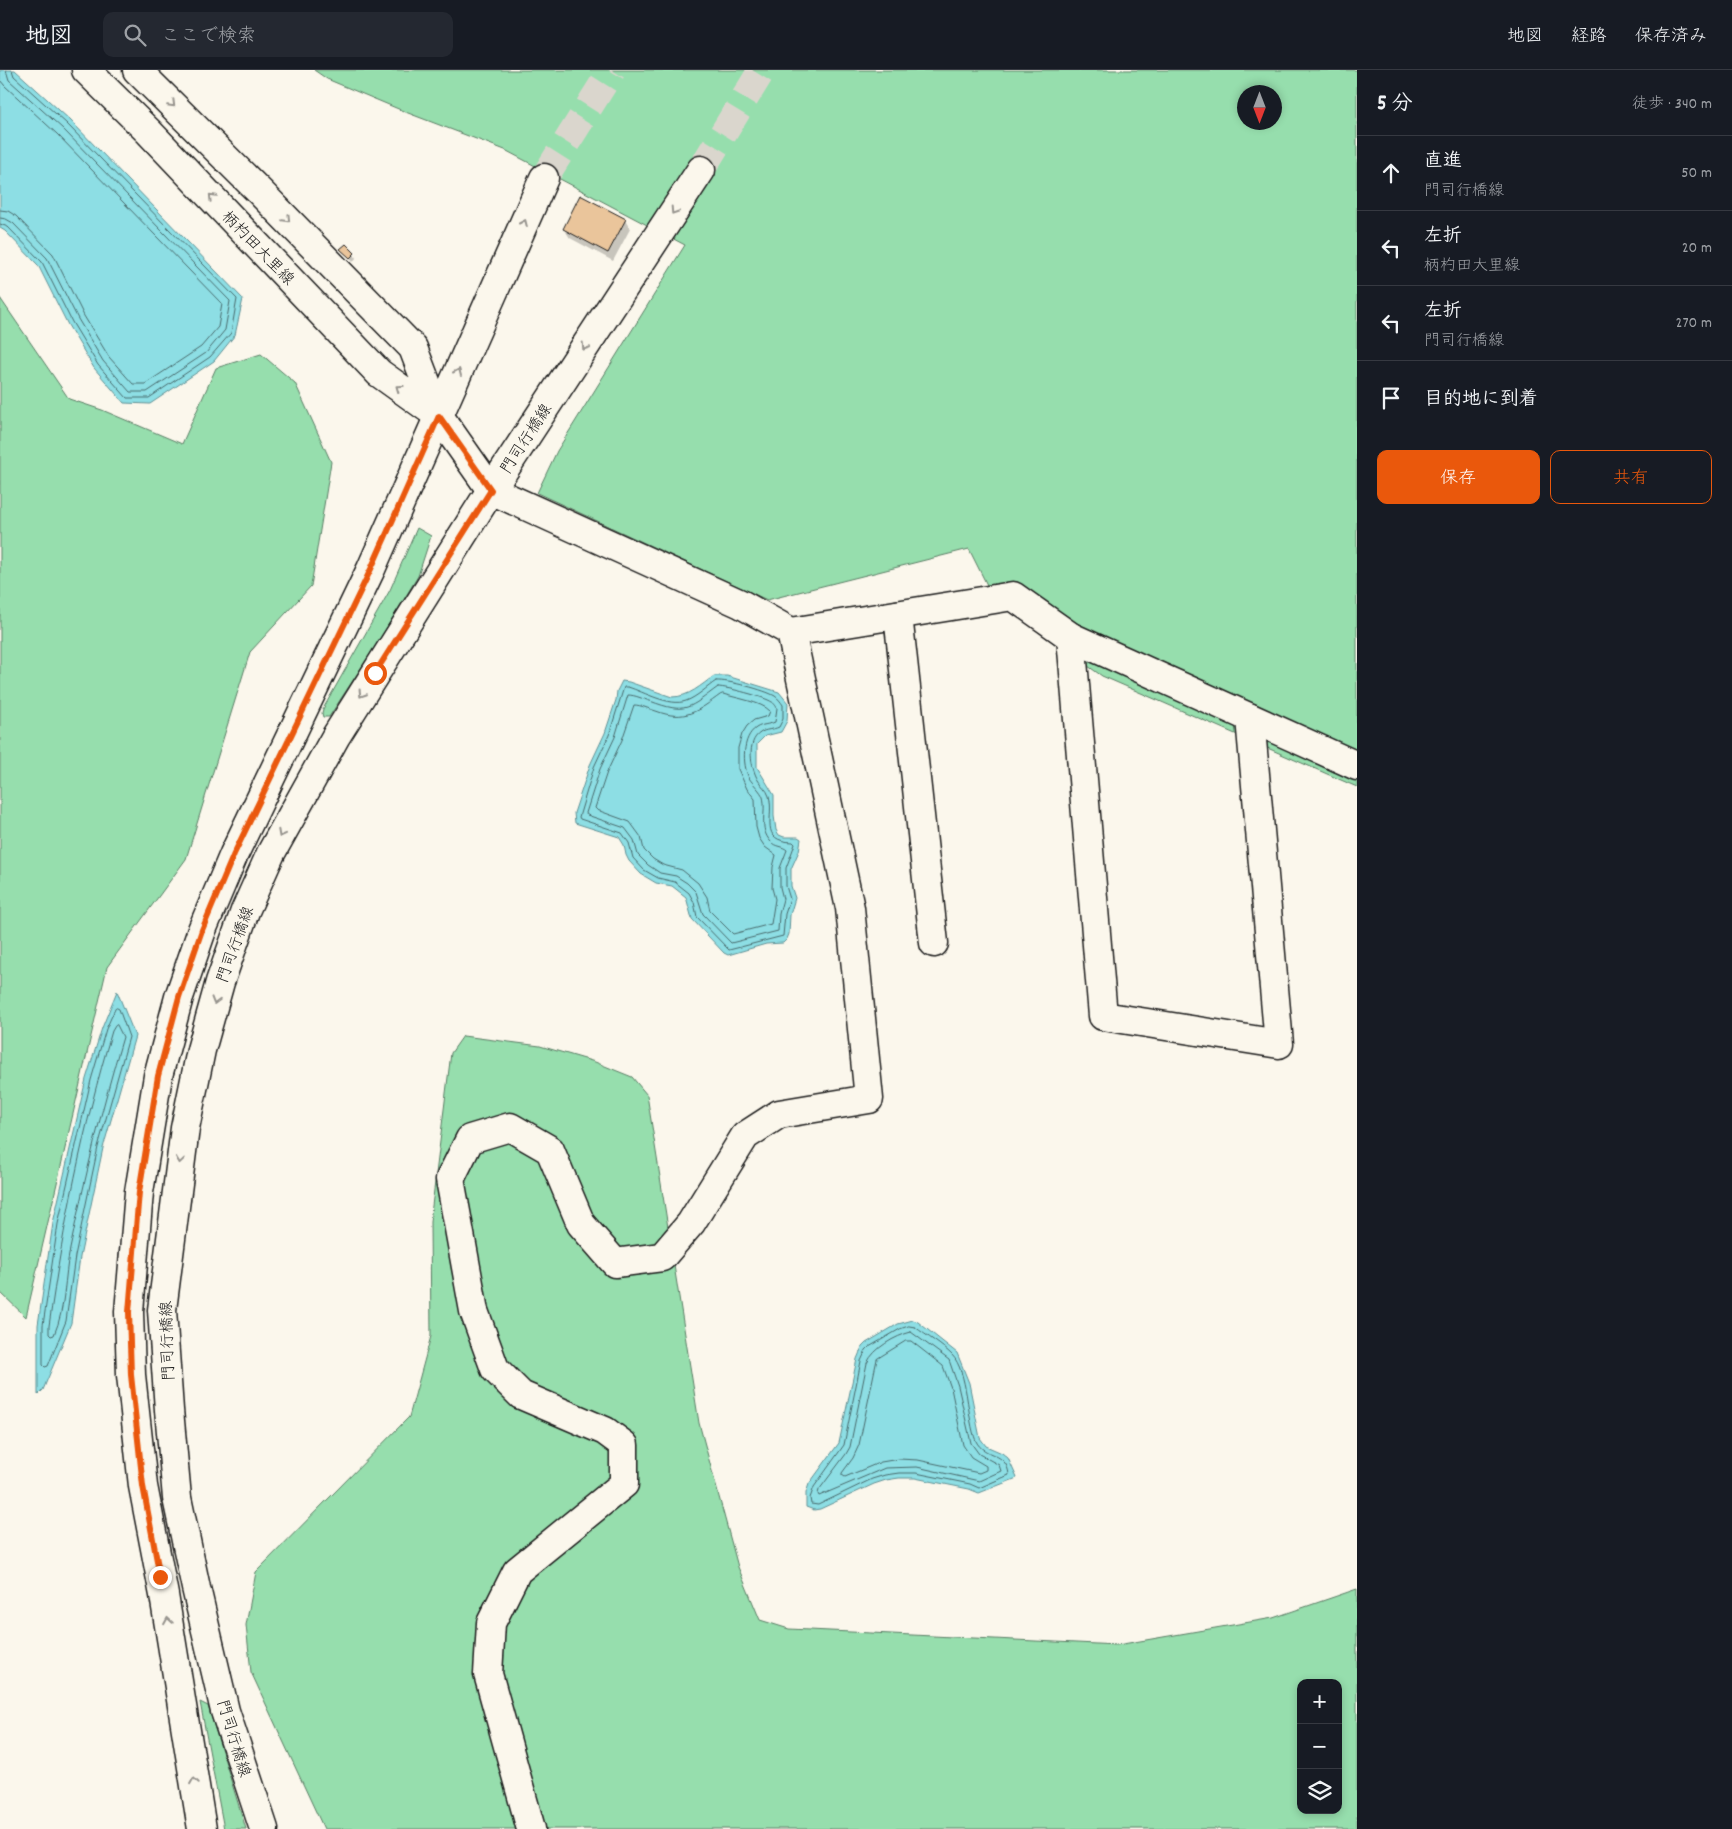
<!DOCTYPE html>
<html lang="ja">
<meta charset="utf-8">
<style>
body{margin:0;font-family:Dekko,"Klee One",sans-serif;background:#242831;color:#f1f3f6}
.controls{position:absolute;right:15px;bottom:15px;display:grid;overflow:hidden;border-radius:10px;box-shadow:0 2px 8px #0003}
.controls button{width:45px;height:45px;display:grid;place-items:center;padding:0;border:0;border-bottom:1px solid #363941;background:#171b24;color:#f1f3f6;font:25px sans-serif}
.compass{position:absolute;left:1237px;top:15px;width:45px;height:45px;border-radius:50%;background:#171b24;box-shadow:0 2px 8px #0003;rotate:180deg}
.stop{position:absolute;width:15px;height:15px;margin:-11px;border:4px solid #ea580c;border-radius:50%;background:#fff}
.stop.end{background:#ea580c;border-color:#fff;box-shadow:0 1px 5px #0008}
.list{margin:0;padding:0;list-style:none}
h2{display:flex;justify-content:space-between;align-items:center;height:65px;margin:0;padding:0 20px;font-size:21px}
h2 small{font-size:16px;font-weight:400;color:#9ea1a6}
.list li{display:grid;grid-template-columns:32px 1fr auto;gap:15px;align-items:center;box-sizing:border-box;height:75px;padding:0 20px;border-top:1px solid #363941}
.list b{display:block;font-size:19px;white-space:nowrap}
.list p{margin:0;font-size:16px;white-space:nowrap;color:#9ea1a6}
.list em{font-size:16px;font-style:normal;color:#9ea1a6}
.actions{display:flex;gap:10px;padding:15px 20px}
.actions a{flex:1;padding:11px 0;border:1px solid #ea580c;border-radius:10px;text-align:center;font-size:18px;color:#ea580c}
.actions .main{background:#ea580c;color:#fff}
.icon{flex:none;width:28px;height:28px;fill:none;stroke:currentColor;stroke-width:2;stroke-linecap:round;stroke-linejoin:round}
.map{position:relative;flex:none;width:1357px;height:1759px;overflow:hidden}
header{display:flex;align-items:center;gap:30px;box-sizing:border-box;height:70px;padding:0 25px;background:#171b24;border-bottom:1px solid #363941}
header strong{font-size:24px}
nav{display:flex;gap:28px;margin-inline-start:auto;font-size:18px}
.search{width:350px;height:45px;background:#242831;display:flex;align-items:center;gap:12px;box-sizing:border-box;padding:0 18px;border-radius:10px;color:#9ea1a6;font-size:19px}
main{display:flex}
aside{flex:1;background:#171b24}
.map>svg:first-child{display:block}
</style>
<header>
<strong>地図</strong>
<div class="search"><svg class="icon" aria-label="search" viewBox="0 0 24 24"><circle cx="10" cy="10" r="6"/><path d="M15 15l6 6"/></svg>ここで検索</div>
<nav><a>地図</a><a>経路</a><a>保存済み</a></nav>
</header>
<main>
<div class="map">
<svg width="1357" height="1759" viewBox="0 0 1357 1759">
<rect width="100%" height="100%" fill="#fbf7ec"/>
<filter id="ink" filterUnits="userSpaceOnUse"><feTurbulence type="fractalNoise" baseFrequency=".02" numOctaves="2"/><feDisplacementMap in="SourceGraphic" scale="10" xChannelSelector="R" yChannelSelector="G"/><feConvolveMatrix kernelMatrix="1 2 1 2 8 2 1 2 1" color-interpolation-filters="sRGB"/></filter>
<g filter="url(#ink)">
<!-- green -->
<g fill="#96dead" stroke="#597d64" fill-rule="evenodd">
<path d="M314 0H1357V717L1102 606 994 529 969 479 767 530 537 423 557 381 685 175 505 80 408 43 327 9ZM1244 22H1274V52H1244Z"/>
<polygon points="0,228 69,329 102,340 182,374 216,298 261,284 295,313 331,392 311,516 250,582 186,789 107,897 26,1247 0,1222"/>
<polygon points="417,458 431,466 418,506 380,569 329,647 323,647 322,643 323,639 390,520"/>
<path d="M463 966 540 976 595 992 632 1007 647 1025 699 1353 738 1497 760 1550 789 1559 1117 1575 1273 1548 1357 1519V1759H324L251 1602 246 1555 256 1502 409 1347 431 1266 430 1152 451 983ZM1301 1613H1338V1740H1301Z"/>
<polygon points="200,1632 208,1636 246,1759 224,1759"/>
</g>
<!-- water -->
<g fill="#8ddee4" stroke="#609094">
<polygon points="0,0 15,0 70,50 243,229 235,265 214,291 150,334 124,333 94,298 68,255 38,195 5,161 0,158"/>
<path d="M714 606H727L779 622 788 633 787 651 781 662 765 666 757 674V697L774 725V746L776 760 779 765 784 767H798L801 769 799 781 791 799V816L795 828 790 845 789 864 787 869 783 873 766 874 728 885 724 883 692 849 686 827 672 816 656 813 641 804 629 791 626 785 624 775 619 767 575 753 574 743 590 695 605 663 616 630 617 621 622 611 629 612 672 627C689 627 701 615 714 606Z"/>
<polygon points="117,921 135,966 103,1078 80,1187 71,1253 43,1320 38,1325 38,1255 53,1153 86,1009 102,958"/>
<polygon points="913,1250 918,1252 957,1283 969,1313 980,1368 986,1376 1002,1383 1008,1388 1017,1408 979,1423 969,1419 915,1408 899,1408 886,1410 874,1414 820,1439 814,1440 806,1437 806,1423 809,1414 839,1373 857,1289 862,1277 866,1273 898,1254"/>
</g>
<!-- shadow -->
<g fill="#0003">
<polygon points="625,150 630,159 613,191 570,168 564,159"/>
<polygon points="342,179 354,184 356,188 353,192"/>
</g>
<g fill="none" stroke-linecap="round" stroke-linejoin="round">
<!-- shore -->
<g stroke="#496a6c" stroke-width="1">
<polyline points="0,10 5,16 57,64 222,234 218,257 201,277 145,314 133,314 109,287 84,246 53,184 16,146 8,141 0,140"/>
<polyline points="0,148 6,149 13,153 47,188 78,249 103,291 130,322 147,322 206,283 225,260 230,231 63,59 9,10 6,0"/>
<polyline points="0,154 8,157 42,192 72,252 98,295 127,328 149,328 210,287 231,263 237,229 67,54 14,6 12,0"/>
<path d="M716 611C728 610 765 620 775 626 778 628 781 632 783 635V649L779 657C773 660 765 659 760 663 746 672 751 698 758 710 761 716 767 719 769 726 775 747 758 771 793 772L795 774 786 798V816L790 829 785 844 783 866 729 880 697 847 694 832 689 823 675 812 658 808 644 800 633 788 629 773 622 763 580 749 579 747 594 697 609 665 624 617H628C644 622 670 637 686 631 697 627 707 617 716 611Z"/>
<path d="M718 617C727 617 765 627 772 632 773 632 777 637 777 638L775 652C768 655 762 654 756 658 742 667 742 694 749 708 753 714 761 721 763 727 767 742 758 758 771 772 775 777 783 776 787 780L780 798V817L783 829 779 844 778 861 731 873 703 844 696 822 687 813 676 806 660 803 648 795 638 785 634 770 625 758 587 745 586 743 600 699 615 667 628 625C635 625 643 629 650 631 687 645 689 638 718 617Z"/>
<path d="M723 624C735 628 762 632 770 641L768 646 754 650 747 656 742 664 738 678V699L747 719 755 729 756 757 759 768 765 777 776 785 773 797 772 818 775 829 771 854 733 864 710 841 707 827 698 813 682 800 663 795 653 789 644 780 641 767 630 752 597 740 595 738 607 702 622 670 634 635C641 635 649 639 656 641 685 652 698 641 720 625Z"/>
<polygon points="117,938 119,939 129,967 98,1077 75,1186 66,1251 48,1296 45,1297 43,1295 43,1255 58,1154 91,1010 106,959 115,939"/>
<path d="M117 955 123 967C102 1037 85 1107 70 1179 64 1208 66 1237 54 1265L51 1266 49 1264V1256C63 1156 83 1058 112 961L115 956Z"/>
<path d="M909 1256 915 1257C927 1266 942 1275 952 1285 968 1301 967 1350 976 1371 984 1388 1007 1381 1009 1405L979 1418 970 1414 916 1403H899L885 1405 872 1409 818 1435 811 1434 810 1428 814 1417 844 1375 861 1291 866 1280 869 1277 900 1259Z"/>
<path d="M911 1262 949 1290 958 1316 971 1373 979 1384 999 1395 1001 1401 979 1411 917 1397 885 1398 819 1426 818 1424 819 1420 846 1384 850 1377 867 1293C874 1278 895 1266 911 1262Z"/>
<polygon points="906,1271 911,1271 943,1296 951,1318 963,1375 971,1387 986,1396 986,1400 979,1403 918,1390 899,1389 881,1392 845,1407 842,1405 842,1403 853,1388 859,1375 877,1289"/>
</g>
</g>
<!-- building -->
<g fill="#eac59b" stroke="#1c1c1c">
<polygon points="580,125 626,149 608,183 563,159"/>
<polygon points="346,174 355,183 350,188 340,179"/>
</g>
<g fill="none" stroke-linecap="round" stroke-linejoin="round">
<!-- primary-tunnel -->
<g stroke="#dad6cd" stroke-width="28" stroke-dasharray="28 14" stroke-linecap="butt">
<polyline points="701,100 762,0"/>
<polyline points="544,108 612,0"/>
</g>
<defs>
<g id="minor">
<polyline points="491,420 741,534 791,562 1013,526 1071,567 1357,696"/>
<polyline points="898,545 934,873"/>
<polyline points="1071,567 1103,946 1279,974 1250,648"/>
<polyline points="531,1759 488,1604 491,1553 517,1501 624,1414 624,1375 605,1361 521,1325 495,1299 474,1241 450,1109 470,1069 510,1057 550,1080 581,1154 615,1193 662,1187 691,1153 745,1066 779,1044 869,1029 850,838 791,562"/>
</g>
<g id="secondary">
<polyline points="86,0 149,62 379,303 439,346"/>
<polyline points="137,0 261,123 413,278 439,346 491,420"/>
</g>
<g id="primary">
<polyline points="202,1759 164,1525 143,1416 131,1305 129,1242 139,1122 158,1006 179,927 202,860 234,784 371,499 544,108"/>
<polyline points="264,1759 225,1641 196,1518 177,1428 169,1340 162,1240 185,1058 201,980 220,912 245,841 271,783 336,666 491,420 701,100"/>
</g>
</defs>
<!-- minor casing -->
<use href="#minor" stroke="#1c1c1c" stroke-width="31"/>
<!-- secondary casing -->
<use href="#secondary" stroke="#1c1c1c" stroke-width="31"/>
<!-- primary casing -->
<use href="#primary" stroke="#1c1c1c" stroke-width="31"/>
<!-- minor -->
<use href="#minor" stroke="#fbf7ec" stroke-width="28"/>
<!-- secondary -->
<use href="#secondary" stroke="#fbf7ec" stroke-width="28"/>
<!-- primary -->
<use href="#primary" stroke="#fbf7ec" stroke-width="28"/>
</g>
<!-- one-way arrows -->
<defs><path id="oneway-chevron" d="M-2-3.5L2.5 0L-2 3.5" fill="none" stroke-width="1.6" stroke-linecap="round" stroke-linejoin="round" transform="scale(1.25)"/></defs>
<g stroke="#97948e">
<use href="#oneway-chevron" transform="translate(172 34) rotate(45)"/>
<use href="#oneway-chevron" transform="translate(212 127) rotate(-134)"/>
<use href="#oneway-chevron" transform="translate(674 141) rotate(123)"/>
<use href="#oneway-chevron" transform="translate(287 149) rotate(46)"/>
<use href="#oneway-chevron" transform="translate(524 153) rotate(-66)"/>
<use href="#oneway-chevron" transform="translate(585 277) rotate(123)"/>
<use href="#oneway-chevron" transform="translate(458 302) rotate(-66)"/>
<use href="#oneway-chevron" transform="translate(399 318) rotate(-144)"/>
<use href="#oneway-chevron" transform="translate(362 624) rotate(122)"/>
<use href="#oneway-chevron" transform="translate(281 764) rotate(118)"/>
<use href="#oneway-chevron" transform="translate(215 931) rotate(106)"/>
<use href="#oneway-chevron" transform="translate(180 1090) rotate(98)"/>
<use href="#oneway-chevron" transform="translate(168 1551) rotate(-99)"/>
<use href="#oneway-chevron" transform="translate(194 1711) rotate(-99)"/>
</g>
</g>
<g fill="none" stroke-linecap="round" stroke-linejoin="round" filter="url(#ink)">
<!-- route -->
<polyline stroke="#ea580c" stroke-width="6" points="160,1507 143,1416 131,1305 129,1242 139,1122 158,1006 179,927 202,860 234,784 371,499 439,346 491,420 375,603"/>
</g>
<g text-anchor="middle" stroke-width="4" stroke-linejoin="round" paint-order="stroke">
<!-- street labels -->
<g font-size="16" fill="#1c1c1c" stroke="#fbf7ec">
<text transform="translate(259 177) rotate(46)" y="6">柄杓田大里線</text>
<text transform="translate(525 368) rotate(-57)" y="6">門司行橋線</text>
<text transform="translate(234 874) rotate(-70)" y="6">門司行橋線</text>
<text transform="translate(166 1271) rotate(-92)" y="6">門司行橋線</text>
<text transform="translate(235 1668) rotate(73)" y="6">門司行橋線</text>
</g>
</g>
</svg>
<div class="controls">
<button>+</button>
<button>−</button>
<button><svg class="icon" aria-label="layers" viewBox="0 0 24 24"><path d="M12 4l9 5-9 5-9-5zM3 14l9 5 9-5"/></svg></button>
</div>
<svg class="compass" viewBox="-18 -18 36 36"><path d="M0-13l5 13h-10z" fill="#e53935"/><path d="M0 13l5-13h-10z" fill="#9ea1a6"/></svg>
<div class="stop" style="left:375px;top:603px"></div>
<div class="stop end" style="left:160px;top:1507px"></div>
</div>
<aside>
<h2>5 分<small>徒歩 · 340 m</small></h2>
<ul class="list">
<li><svg class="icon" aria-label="ahead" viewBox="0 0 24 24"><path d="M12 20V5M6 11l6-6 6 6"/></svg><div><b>直進</b><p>門司行橋線</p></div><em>50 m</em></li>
<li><svg class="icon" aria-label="left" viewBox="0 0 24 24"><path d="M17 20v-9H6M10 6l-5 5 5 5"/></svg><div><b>左折</b><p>柄杓田大里線</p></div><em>20 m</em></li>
<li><svg class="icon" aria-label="left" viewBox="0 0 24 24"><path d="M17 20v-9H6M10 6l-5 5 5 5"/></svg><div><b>左折</b><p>門司行橋線</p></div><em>270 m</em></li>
<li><svg class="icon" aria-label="arrive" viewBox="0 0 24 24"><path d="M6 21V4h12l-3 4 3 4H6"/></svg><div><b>目的地に到着</b></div></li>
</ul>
<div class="actions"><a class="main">保存</a><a>共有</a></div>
</aside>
</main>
